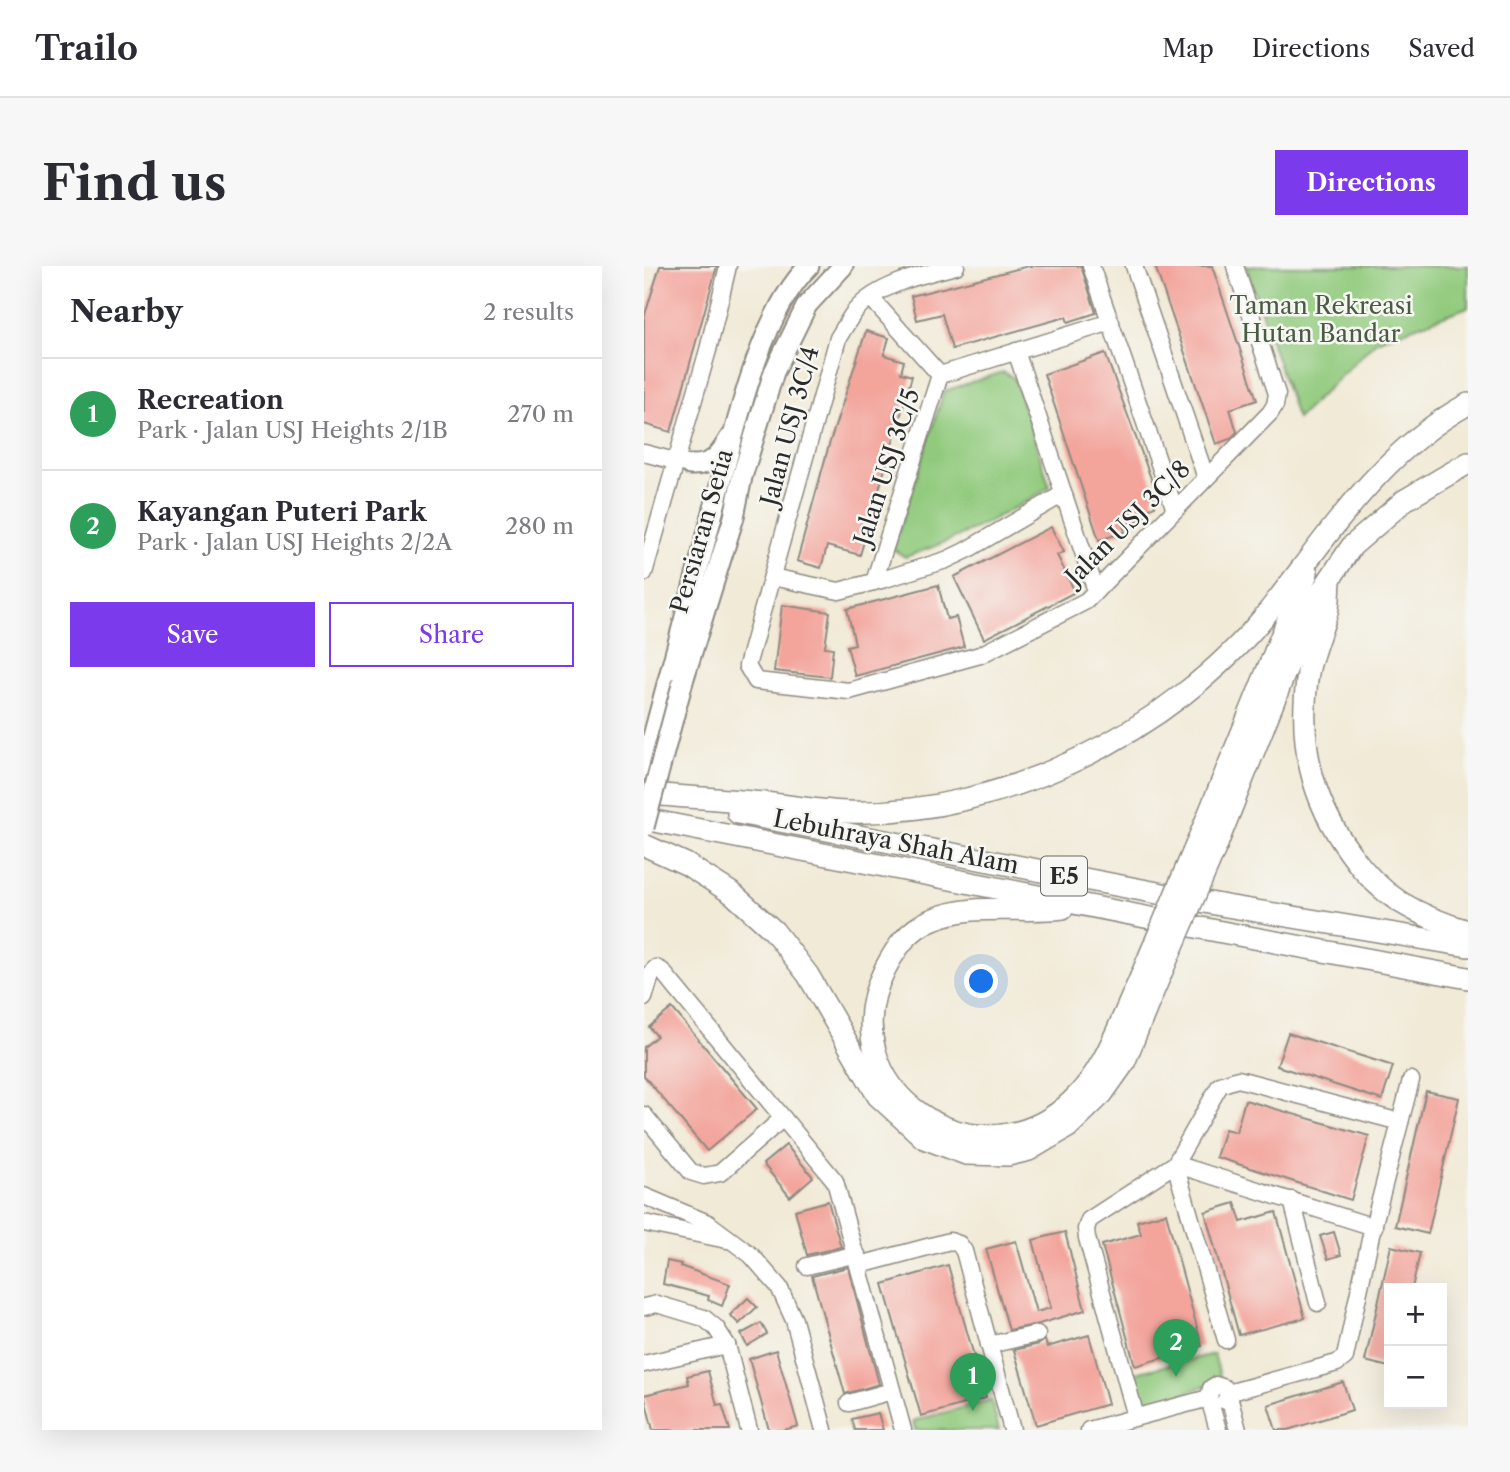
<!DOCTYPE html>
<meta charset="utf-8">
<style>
body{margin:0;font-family:"Libre Caslon Text",serif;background:#f7f7f7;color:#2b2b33}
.controls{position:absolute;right:21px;bottom:21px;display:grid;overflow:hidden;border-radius:0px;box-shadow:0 7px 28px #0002}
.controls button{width:63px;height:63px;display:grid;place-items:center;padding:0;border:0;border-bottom:2px solid #e1e1e2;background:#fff;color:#2b2b33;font:35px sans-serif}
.you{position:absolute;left:338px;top:716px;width:24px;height:24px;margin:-18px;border:5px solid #fff;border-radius:50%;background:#1a73e8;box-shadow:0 0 0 10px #1a73e833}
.badge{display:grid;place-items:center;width:46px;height:46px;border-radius:50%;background:#7c3aed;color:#fff;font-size:23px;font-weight:700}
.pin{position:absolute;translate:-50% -58px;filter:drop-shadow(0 2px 4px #0008)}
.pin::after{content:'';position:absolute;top:37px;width:24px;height:21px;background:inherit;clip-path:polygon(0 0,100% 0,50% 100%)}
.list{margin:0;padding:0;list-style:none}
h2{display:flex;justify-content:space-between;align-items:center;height:91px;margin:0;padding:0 28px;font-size:30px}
h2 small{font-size:23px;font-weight:400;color:#7c7c81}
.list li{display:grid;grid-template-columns:46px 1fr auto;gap:21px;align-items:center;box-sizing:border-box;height:112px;padding:0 28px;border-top:2px solid #e1e1e2}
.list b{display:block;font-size:26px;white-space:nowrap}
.list p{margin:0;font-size:23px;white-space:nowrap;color:#7c7c81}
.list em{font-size:23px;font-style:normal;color:#7c7c81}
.actions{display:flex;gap:14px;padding:21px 28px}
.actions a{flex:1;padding:16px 0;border:2px solid #7c3aed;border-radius:0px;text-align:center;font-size:24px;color:#7c3aed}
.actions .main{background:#7c3aed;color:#fff}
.map{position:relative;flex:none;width:824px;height:1164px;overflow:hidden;border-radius:0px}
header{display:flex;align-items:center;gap:42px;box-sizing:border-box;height:98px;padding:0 35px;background:#fff;border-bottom:2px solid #e1e1e2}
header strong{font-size:33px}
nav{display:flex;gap:38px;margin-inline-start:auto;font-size:24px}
.intro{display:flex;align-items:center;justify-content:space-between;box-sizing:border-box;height:168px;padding:0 42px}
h1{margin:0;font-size:49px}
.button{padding:18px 32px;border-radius:0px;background:#7c3aed;color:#fff;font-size:24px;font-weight:700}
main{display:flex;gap:42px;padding:0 42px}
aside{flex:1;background:#fff;border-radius:0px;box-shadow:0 7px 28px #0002}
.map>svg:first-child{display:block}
</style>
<header>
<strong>Trailo</strong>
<nav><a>Map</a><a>Directions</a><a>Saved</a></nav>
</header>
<div class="intro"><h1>Find us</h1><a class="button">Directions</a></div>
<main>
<aside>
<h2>Nearby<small>2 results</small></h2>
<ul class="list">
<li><span class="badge" style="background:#2e9e5b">1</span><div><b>Recreation</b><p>Park · Jalan USJ Heights 2/1B</p></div><em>270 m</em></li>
<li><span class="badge" style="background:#2e9e5b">2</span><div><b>Kayangan Puteri Park</b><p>Park · Jalan USJ Heights 2/2A</p></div><em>280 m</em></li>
</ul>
<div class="actions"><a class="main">Save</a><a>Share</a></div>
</aside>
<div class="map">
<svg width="824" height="1164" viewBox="0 0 824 1164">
<rect width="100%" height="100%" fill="#f6f6f2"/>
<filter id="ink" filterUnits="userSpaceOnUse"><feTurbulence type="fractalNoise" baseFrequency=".0143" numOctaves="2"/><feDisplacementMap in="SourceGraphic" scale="14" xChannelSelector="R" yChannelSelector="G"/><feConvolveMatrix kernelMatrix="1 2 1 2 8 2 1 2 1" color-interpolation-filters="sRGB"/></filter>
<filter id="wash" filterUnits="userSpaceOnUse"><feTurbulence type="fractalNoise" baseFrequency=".00686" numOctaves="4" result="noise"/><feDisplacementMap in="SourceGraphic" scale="28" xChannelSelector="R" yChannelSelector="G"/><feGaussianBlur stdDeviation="1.57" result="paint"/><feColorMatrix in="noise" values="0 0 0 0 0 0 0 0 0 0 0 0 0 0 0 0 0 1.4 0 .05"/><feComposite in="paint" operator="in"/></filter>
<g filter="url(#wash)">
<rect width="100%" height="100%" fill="#f1ead7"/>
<!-- green -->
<g fill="#91ca7d" stroke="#5e7a54" stroke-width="2">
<polygon points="602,0 824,0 824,41 732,75 653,153"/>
<path d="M359 106 370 112 406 221C359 250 313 274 261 291L249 283 300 125Z"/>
<polygon points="570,1088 577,1114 509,1139 496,1139 487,1108"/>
<polygon points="347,1134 355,1164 271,1164 269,1155"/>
</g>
<g id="blocks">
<!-- building -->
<g fill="#f3a59c">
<polygon points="16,0 73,0 27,166 0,158 0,52"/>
<polygon points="385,0 437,0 452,47 424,56 422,51 308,83 298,48 273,54 267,30"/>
<polygon points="511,0 568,0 613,134 586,143 593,166 586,173 572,178"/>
<polygon points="222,65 245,72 240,89 260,95 257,107 268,110 216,289 183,280 177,302 153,295 185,179"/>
<polygon points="461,87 513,229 508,231 511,240 500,244 502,251 479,259 481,266 455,274 400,108"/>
<polygon points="407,261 420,286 413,289 431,326 340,373 310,311"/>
<polygon points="294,319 303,353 312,351 320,381 211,410 203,380 211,378 203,343"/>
<polygon points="138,339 186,346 181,381 189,382 186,411 130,405"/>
<polygon points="28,742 113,843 63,885 0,810 0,781 13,770 5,761"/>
<polygon points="644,767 749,800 738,834 633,800"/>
<polygon points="782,825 815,832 784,968 751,960"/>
<polygon points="601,834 725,870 707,934 572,891 581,863 592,866"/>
<polygon points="142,879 169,911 146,931 119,898"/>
<polygon points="184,935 197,981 163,989 151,944"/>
<polygon points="591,937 597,956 632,946 661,1052 595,1069 561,946"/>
<polygon points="522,947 558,1080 491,1100 458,979 497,968 493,955"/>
<polygon points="421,966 441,1044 395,1058 365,1064 342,983 372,975 392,1046 407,1042 389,974"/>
<polygon points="690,966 697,989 684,993 676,970"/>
<polygon points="747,980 776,987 768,1022 745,1022 745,1101 721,1095"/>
<polygon points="23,995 37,998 36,1000 86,1018 78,1040 64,1034 65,1030 19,1018"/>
<polygon points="304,999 342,1132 277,1150 239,1018"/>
<polygon points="204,1001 235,1118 201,1128 168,1010"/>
<polygon points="104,1032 113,1041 95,1058 86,1049"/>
<polygon points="117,1057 123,1068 103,1080 97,1068"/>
<polygon points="445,1069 464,1138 392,1159 370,1084 395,1078 401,1074 403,1081"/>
<polygon points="132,1084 154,1160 140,1164 125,1164 105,1093"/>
<polygon points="64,1105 73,1139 78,1138 86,1164 9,1164 0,1129 45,1118 43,1110"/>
<polygon points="699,1116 708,1144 644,1164 632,1164 624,1139"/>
<polygon points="234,1147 239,1164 211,1164 208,1153"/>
</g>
</g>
</g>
<g filter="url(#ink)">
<use href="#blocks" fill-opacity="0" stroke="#8e8a81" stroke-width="2"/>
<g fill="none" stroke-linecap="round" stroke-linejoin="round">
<defs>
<g id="minor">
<path d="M312 0C281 8 234 18 212 44 205 52 200 63 194 72L103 400 112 415 205 425 336 389 442 335 626 147 631 139 633 128 591 0"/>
<polyline points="447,0 531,244"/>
<polyline points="490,0 562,212"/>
<polyline points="227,32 296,109"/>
<polyline points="372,85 452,325"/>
<polyline points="0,187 42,198"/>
<polyline points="0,307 64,84 84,0"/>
<polyline points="128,311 195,325 241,313 302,294 321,285 419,228"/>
<polyline points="230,316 296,109 467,56"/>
<polyline points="0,732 8,706 12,702 18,705 191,915 259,1164"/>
<polyline points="0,849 47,906 60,910 76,907 139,852"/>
<polyline points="531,898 730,961"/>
<polyline points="531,898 582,1074"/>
<polyline points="0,930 64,957 107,989 135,1021 150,1054 180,1164"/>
<polyline points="648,934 674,1037"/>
<polyline points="0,957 83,974"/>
<polyline points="216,999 306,975 315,978 320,985 368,1164"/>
<polyline points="163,1000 213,988"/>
<polyline points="0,1041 13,1038 60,1052 72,1062 83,1079 105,1164"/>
<polyline points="345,1079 393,1068"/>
<polyline points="0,1098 83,1079"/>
<polyline points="205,1137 248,1125"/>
<polyline points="492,1151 443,972 442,963 445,954 531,898 576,819 594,813 756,856"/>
<polyline points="445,1164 565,1132"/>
<polyline points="574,1164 565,1132 567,1122 572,1119 581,1122 584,1130 581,1135"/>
<polyline points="594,1164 584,1127 693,1097 701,1091 727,969 767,814"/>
</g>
<g id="major">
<path d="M46 199C68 200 75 190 85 173"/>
<polyline points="39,415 90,251 98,211 130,106 163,39 199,0"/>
<path d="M0 504C23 418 46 332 69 246 88 177 114 49 165 0"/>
</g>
<g id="highway">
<path d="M686 314C685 325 686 336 683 346 677 366 668 386 664 407 654 474 666 533 707 588 720 607 736 623 756 636 777 649 800 658 824 665"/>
<path d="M18 529C55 532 92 534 129 538 153 541 178 545 203 546 357 551 528 465 624 346 685 269 736 186 824 138"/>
<polyline points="94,547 582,640 824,680"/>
<polyline points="0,553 578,666 824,712"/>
<polyline points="555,572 663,307"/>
<polyline points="573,578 667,341 708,280 761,234 824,197"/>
<polyline points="0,579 42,598 89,628 130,665 164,709 234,830 280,872 322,888 364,889 385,884 424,861 458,828 480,797 508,728"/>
<path d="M419 642C375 647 328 636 287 654 264 664 252 682 241 703 181 820 331 927 428 835 460 806 475 758 493 720"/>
</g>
</defs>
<!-- minor casing -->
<use href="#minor" stroke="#8e8a81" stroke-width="19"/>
<!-- major casing -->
<use href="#major" stroke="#8e8a81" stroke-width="23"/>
<!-- highway casing -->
<use href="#highway" stroke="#8e8a81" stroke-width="24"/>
<!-- minor -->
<use href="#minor" stroke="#fff" stroke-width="16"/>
<!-- major -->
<use href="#major" stroke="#fff" stroke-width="19"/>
<!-- highway -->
<use href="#highway" stroke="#fff" stroke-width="21"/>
<defs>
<polyline id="major-bridge" points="0,561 39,415"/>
<g id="highway-bridge">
<polyline points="493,720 555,572"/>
<polyline points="508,728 573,578"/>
</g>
</defs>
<!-- major-bridge casing -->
<use href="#major-bridge" stroke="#8e8a81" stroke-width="23" stroke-linecap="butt"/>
<!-- highway-bridge casing -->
<use href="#highway-bridge" stroke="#8e8a81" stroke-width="24" stroke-linecap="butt"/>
<!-- major-bridge -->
<use href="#major-bridge" stroke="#fff" stroke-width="19"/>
<!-- highway-bridge -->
<use href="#highway-bridge" stroke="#fff" stroke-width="21"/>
</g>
</g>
<g text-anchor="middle" stroke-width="5" stroke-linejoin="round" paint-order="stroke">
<!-- shield labels -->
<rect fill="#f6f6f2" stroke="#686867" stroke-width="2" x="397" y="590.5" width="46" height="39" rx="5"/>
<g font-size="23" font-weight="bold" fill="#2b2b2b">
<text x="420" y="618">E5</text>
</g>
<!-- park labels -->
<g font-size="24" fill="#4a5b44" stroke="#f6f6f2">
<text x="677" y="48">Taman Rekreasi<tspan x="677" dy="28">Hutan Bandar</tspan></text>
</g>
<!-- street labels -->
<g font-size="24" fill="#2b2b2b" stroke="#f6f6f2">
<text transform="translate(146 160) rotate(-75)" y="8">Jalan USJ 3C/4</text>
<text transform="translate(243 201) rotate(-72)" y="8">Jalan USJ 3C/5</text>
<text transform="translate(484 257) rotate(-45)" y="8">Jalan USJ 3C/8</text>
<text transform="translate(58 265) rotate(-74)" y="8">Persiaran Setia</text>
<text transform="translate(252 576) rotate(11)" y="8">Lebuhraya Shah Alam</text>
</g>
</g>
</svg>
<div class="controls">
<button>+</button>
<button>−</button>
</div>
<div class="you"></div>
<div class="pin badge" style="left:329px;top:1145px;background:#2e9e5b">1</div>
<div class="pin badge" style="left:532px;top:1111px;background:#2e9e5b">2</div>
</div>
</main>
